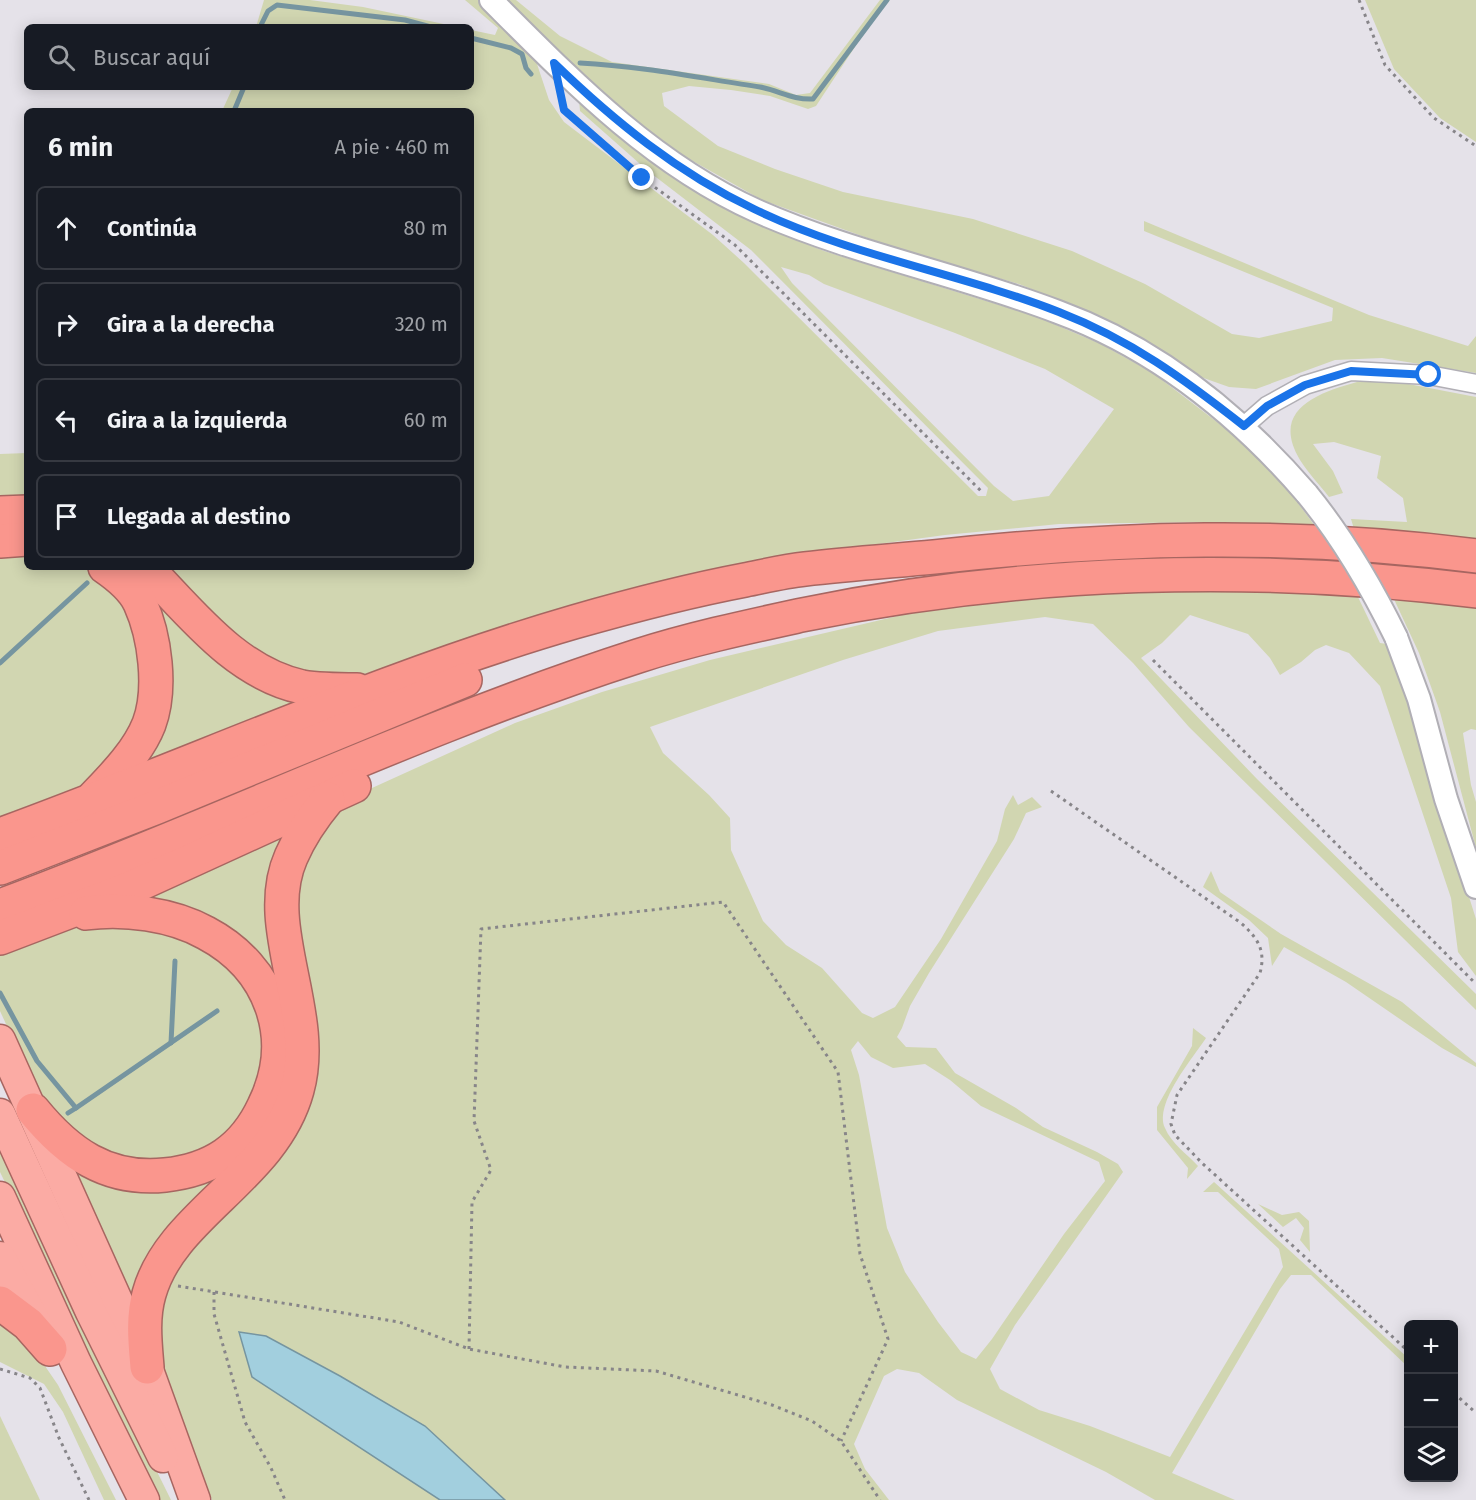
<!DOCTYPE html>
<html lang="es">
<meta charset="utf-8">
<style>
body{margin:0;font-family:"Fira Sans",sans-serif;background:#242831;color:#f1f3f6}
.controls{position:absolute;right:18px;bottom:18px;display:grid;overflow:hidden;border-radius:9px;box-shadow:0 3px 15px #0003}
.controls button{width:54px;height:54px;display:grid;place-items:center;padding:0;border:0;border-bottom:2px solid #363941;background:#171b24;color:#f1f3f6;font:30px sans-serif}
.stop{position:absolute;width:18px;height:18px;margin:-14px;border:4px solid #1a73e8;border-radius:50%;background:#fff}
.stop.end{background:#1a73e8;border-color:#fff;box-shadow:0 2px 6px #0008}
.list{margin:0;padding:0;list-style:none}
h2{display:flex;justify-content:space-between;align-items:center;height:78px;margin:0;padding:0 24px;font-size:26px}
h2 small{font-size:20px;font-weight:400;color:#9ea1a6}
.list li{display:grid;grid-template-columns:39px 1fr auto;gap:18px;align-items:center;box-sizing:border-box;height:84px;margin:0 12px 12px;padding:0 12px;border:2px solid #363941;border-radius:9px}
.list b{display:block;font-size:22px;white-space:nowrap}
.list em{font-size:20px;font-style:normal;color:#9ea1a6}
.icon{flex:none;width:33px;height:33px;fill:none;stroke:currentColor;stroke-width:2;stroke-linecap:round;stroke-linejoin:round}
.map{position:relative;flex:none;width:1476px;height:1500px;overflow:hidden}
.search{position:absolute;background:#171b24;box-shadow:0 3px 15px #0003;left:24px;top:24px;width:450px;height:66px;display:flex;align-items:center;gap:15px;box-sizing:border-box;padding:0 21px;border-radius:9px;color:#9ea1a6;font-size:22px}
.panel{position:absolute;background:#171b24;box-shadow:0 3px 15px #0003;left:24px;top:108px;width:450px;height:462px;border-radius:9px}
.map>svg:first-child{display:block}
</style>
<div class="map">
<svg width="1476" height="1500" viewBox="0 0 1476 1500">
<rect width="100%" height="100%" fill="#e5e2e9"/>
<!-- green -->
<g fill="#d1d6b1" fill-rule="evenodd">
<polygon points="264,0 310,0 363,7 458,27 256,27"/>
<path d="M465 0H479L534 55 549 100 564 122 713 235 744 263 978 496H986L988 488 751 250 648 171 580 111 579 99 651 161 710 201 759 225 824 251 1035 316 1101 344 1153 373 1234 435 1275 472 1315 526 1210 522 1059 524 945 535 871 545 747 565 387 670 353 676 318 678 254 654 163 567H471V111H222L233 87H471V30L495 35 498 28ZM781 267 809 275 824 284 955 333 1045 369 1114 409 1049 496 1013 501 994 486 792 283Z"/>
<polygon points="506,0 516,0 560,36 612,62 769,84 796,95 810,93 880,0 890,0 868,27 816,106 808,109 770,96 731,90 689,86 662,93 664,106 718,146 775,169 843,192 973,219 1072,251 1145,284 1232,334 1259,338 1332,321 1333,308 1144,231 1144,221 1369,315 1468,346 1476,336 1476,373 1382,358 1335,360 1256,389 1229,387 1198,376 1112,322 1019,284 898,249 762,200 682,155 632,117 578,72"/>
<polygon points="1365,0 1476,0 1476,142 1440,118 1394,69"/>
<path d="M1357 382H1398L1476 397V541L1354 529 1351 519 1407 522 1403 498 1377 478 1381 456 1334 442 1313 444 1333 471 1343 493 1329 497C1320 485 1308 473 1300 460 1270 410 1317 393 1357 382Z"/>
<polygon points="27,453 27,499 0,499 0,454"/>
<polygon points="27,547 27,567 88,567 94,570 116,589 137,625 145,682 131,737 83,787 0,824 0,548"/>
<polygon points="135,567 309,697 136,767 157,730"/>
<path d="M1139 590 1285 592 1358 597 1380 643 1387 644 1402 685 1476 919V976L1458 952 1451 898 1380 686 1349 653 1326 645 1315 650 1301 662 1280 675 1270 658 1248 634 1190 615 1162 643 1141 658 1257 779 1476 994V1010L1189 727 1133 663 1093 624 1045 617 938 631 843 660 650 727 663 753 709 795 730 818 731 850 763 921 786 945 822 968 862 1013 873 1018 895 1007 941 939 997 841 1005 809 1013 795 1018 805 1032 797 1042 807 1026 813 1014 839 929 973 910 1006 902 1028 897 1037 906 1047 936 1048 955 1073 1016 1108 1043 1127 1097 1152 1118 1164 1123 1172 1015 1325 990 1369 1000 1389 1039 1410 1090 1426 1170 1457 1283 1267 1279 1249 1218 1192H1203L1214 1182 1408 1358V1367L1311 1275H1291L1280 1289 1172 1473 1235 1500H1155L1106 1472 957 1400 919 1373 897 1369 884 1376 854 1444 865 1469 889 1500H212L162 1379 157 1315 180 1257 281 1151 294 906 314 837 343 809 372 788 515 723 602 692 710 660 902 615 988 601ZM858 1041 871 1057 893 1068 925 1064 950 1080 981 1106 1099 1162 1105 1181 1064 1234 992 1339 976 1359 961 1352 938 1322 905 1272 887 1228 859 1075 851 1050Z"/>
<polygon points="1393,597 1476,607 1476,730 1471,729 1463,733 1471,785 1476,802 1476,848 1440,712 1419,653"/>
<path d="M296 827C284 863 273 894 276 933 281 986 307 1037 291 1091 274 1151 218 1182 180 1227 156 1254 147 1278 134 1310L71 1167C99 1177 128 1189 159 1187 253 1183 312 1079 277 994 271 978 254 960 241 947 210 917 166 909 125 901Z"/>
<polygon points="1211,871 1220,892 1281,934 1402,1002 1466,1055 1476,1063 1476,1067 1442,1048 1346,982 1284,947 1272,966 1268,938 1249,920 1203,887"/>
<polygon points="135,924 204,945 235,967 268,1026 262,1087 234,1132 175,1168 113,1162 48,1110 34,1085 0,1011 0,951 34,938 86,925"/>
<path d="M1193 1028 1206 1038C1193 1058 1154 1103 1165 1128 1171 1143 1187 1154 1198 1166L1187 1179 1188 1168 1157 1130V1107L1192 1046Z"/>
<polygon points="0,1147 82,1320 171,1500 158,1500 0,1172"/>
<polygon points="1258,1204 1282,1215 1299,1212 1309,1221 1310,1252 1300,1240 1304,1228 1296,1218 1283,1227"/>
<polygon points="0,1317 34,1350 58,1385 116,1500 104,1500 63,1412 44,1384 0,1362"/>
<polygon points="0,1416 40,1500 0,1500"/>
</g>
<!-- water -->
<polygon fill="#a2cfde" stroke="#7695a0" stroke-width="1.5" points="239,1332 266,1336 340,1376 425,1426 505,1500 440,1500 252,1377"/>
<g fill="none" stroke-linecap="round" stroke-linejoin="round">
<!-- stream -->
<g stroke="#7695a0" stroke-width="5">
<polyline points="260,27 268,11 277,5 405,20 431,27"/>
<polyline points="471,38 511,48 522,54 526,68 531,74"/>
<path d="M580 63C640 66 700 78 760 87 780 91 793 100 813 99L887 0"/>
<polyline points="234,111 244,87"/>
<polyline points="0,663 87,583"/>
<polyline points="0,993 37,1061 76,1108 68,1113"/>
<polyline points="171,1043 175,961"/>
<polyline points="76,1108 217,1011"/>
</g>
<defs>
<polyline id="minor" points="1244,426 1267,406 1305,385 1351,371 1429,375 1476,384"/>
<g id="tertiary">
<path d="M491 0C572 81 652 164 757 211 854 254 959 274 1058 312 1156 348 1239 415 1307 494"/>
<polyline points="1396,637 1419,699 1446,799 1476,887"/>
</g>
<g id="trunk">
<polyline points="0,1040 147,1367 195,1500"/>
<polyline points="0,1114 91,1312 163,1457"/>
<polyline points="0,1197 76,1363 144,1500"/>
<polyline points="0,1257 42,1334"/>
</g>
<g id="motorway">
<polyline points="0,513 27,512"/>
<polyline points="0,541 27,539"/>
<path d="M146 567C190 612 236 673 302 687 320 690 339 690 357 690"/>
<path d="M94 797C114 776 138 752 149 724 162 689 155 636 140 603 133 588 118 576 105 567"/>
<path d="M0 835C192 765 378 679 574 622 630 606 687 591 745 580 765 576 785 571 805 569 848 564 891 561 934 557 1117 537 1293 532 1476 556"/>
<polyline points="0,868 157,807 465,680"/>
<path d="M0 906C214 827 420 726 638 656 691 639 747 627 802 615 1023 570 1252 563 1476 591"/>
<polyline points="0,938 131,888 354,786"/>
<path d="M33 1110C68 1153 107 1181 165 1175 212 1170 244 1149 264 1106 297 1039 272 968 206 933 172 914 124 908 86 913"/>
<polyline points="0,1303 28,1324 50,1349"/>
<path d="M147 1367C145 1343 142 1318 149 1294 171 1214 273 1178 297 1090 319 1012 260 927 291 857 300 836 313 817 328 799"/>
</g>
</defs>
<!-- minor casing -->
<use href="#minor" stroke="#b1afb5" stroke-width="21"/>
<!-- tertiary casing -->
<use href="#tertiary" stroke="#b1afb5" stroke-width="26"/>
<!-- trunk casing -->
<use href="#trunk" stroke="#a76661" stroke-width="33"/>
<!-- motorway casing -->
<use href="#motorway" stroke="#a76661" stroke-width="36"/>
<!-- path -->
<g stroke="#878589" stroke-width="3" stroke-dasharray="3 4.5" stroke-linecap="butt">
<polyline points="1359,0 1385,65 1434,118 1476,146"/>
<polyline points="560,95 564,110 642,178 735,245 982,492"/>
<polyline points="1153,660 1476,984"/>
<path d="M1051 791 1241 923C1258 938 1266 951 1260 973L1177 1095 1171 1124 1175 1135 1202 1163 1408 1351"/>
<polyline points="178,1286 399,1322 469,1349 565,1367 656,1371 772,1405 812,1421 841,1441 880,1500"/>
<polyline points="214,1292 214,1314 245,1422 271,1468 285,1500"/>
<polyline points="469,1349 472,1202 491,1170 474,1121 481,929 723,902 838,1072 860,1254 888,1339 841,1441"/>
<polyline points="0,1369 30,1378 40,1388 59,1438 89,1500"/>
<polyline points="1454,1393 1476,1413"/>
</g>
<!-- minor -->
<use href="#minor" stroke="#fff" stroke-width="18"/>
<!-- tertiary -->
<use href="#tertiary" stroke="#fff" stroke-width="22"/>
<!-- trunk -->
<use href="#trunk" stroke="#fbaba4" stroke-width="30"/>
<!-- motorway -->
<use href="#motorway" stroke="#fa968d" stroke-width="33"/>
<defs>
<path id="tertiary-bridge" d="M1307 494C1343 538 1371 586 1396 637"/>
</defs>
<!-- tertiary-bridge casing -->
<use href="#tertiary-bridge" stroke="#b1afb5" stroke-width="26" stroke-linecap="butt"/>
<!-- tertiary-bridge -->
<use href="#tertiary-bridge" stroke="#fff" stroke-width="22"/>
</g>
<g fill="none" stroke-linecap="round" stroke-linejoin="round">
<!-- route -->
<path stroke="#1a73e8" stroke-width="8" d="M642 178 564 110 554 63C614 121 678 173 754 209 851 256 959 273 1059 312 1131 340 1184 379 1244 426L1267 406 1305 385 1351 371 1429 375"/>
</g>
</svg>
<div class="controls">
<button>+</button>
<button>−</button>
<button><svg class="icon" aria-label="layers" viewBox="0 0 24 24"><path d="M12 4l9 5-9 5-9-5zM3 14l9 5 9-5"/></svg></button>
</div>
<div class="stop" style="left:1429px;top:375px"></div>
<div class="stop end" style="left:642px;top:178px"></div>
<div class="search"><svg class="icon" aria-label="search" viewBox="0 0 24 24"><circle cx="10" cy="10" r="6"/><path d="M15 15l6 6"/></svg>Buscar aquí</div>
<section class="panel">
<h2>6 min<small>A pie · 460 m</small></h2>
<ul class="list">
<li><svg class="icon" aria-label="ahead" viewBox="0 0 24 24"><path d="M12 20V5M6 11l6-6 6 6"/></svg><div><b>Continúa</b></div><em>80 m</em></li>
<li><svg class="icon" aria-label="right" viewBox="0 0 24 24"><path d="M7 20v-9h11M14 6l5 5-5 5"/></svg><div><b>Gira a la derecha</b></div><em>320 m</em></li>
<li><svg class="icon" aria-label="left" viewBox="0 0 24 24"><path d="M17 20v-9H6M10 6l-5 5 5 5"/></svg><div><b>Gira a la izquierda</b></div><em>60 m</em></li>
<li><svg class="icon" aria-label="arrive" viewBox="0 0 24 24"><path d="M6 21V4h12l-3 4 3 4H6"/></svg><div><b>Llegada al destino</b></div></li>
</ul>
</section>
</div>
